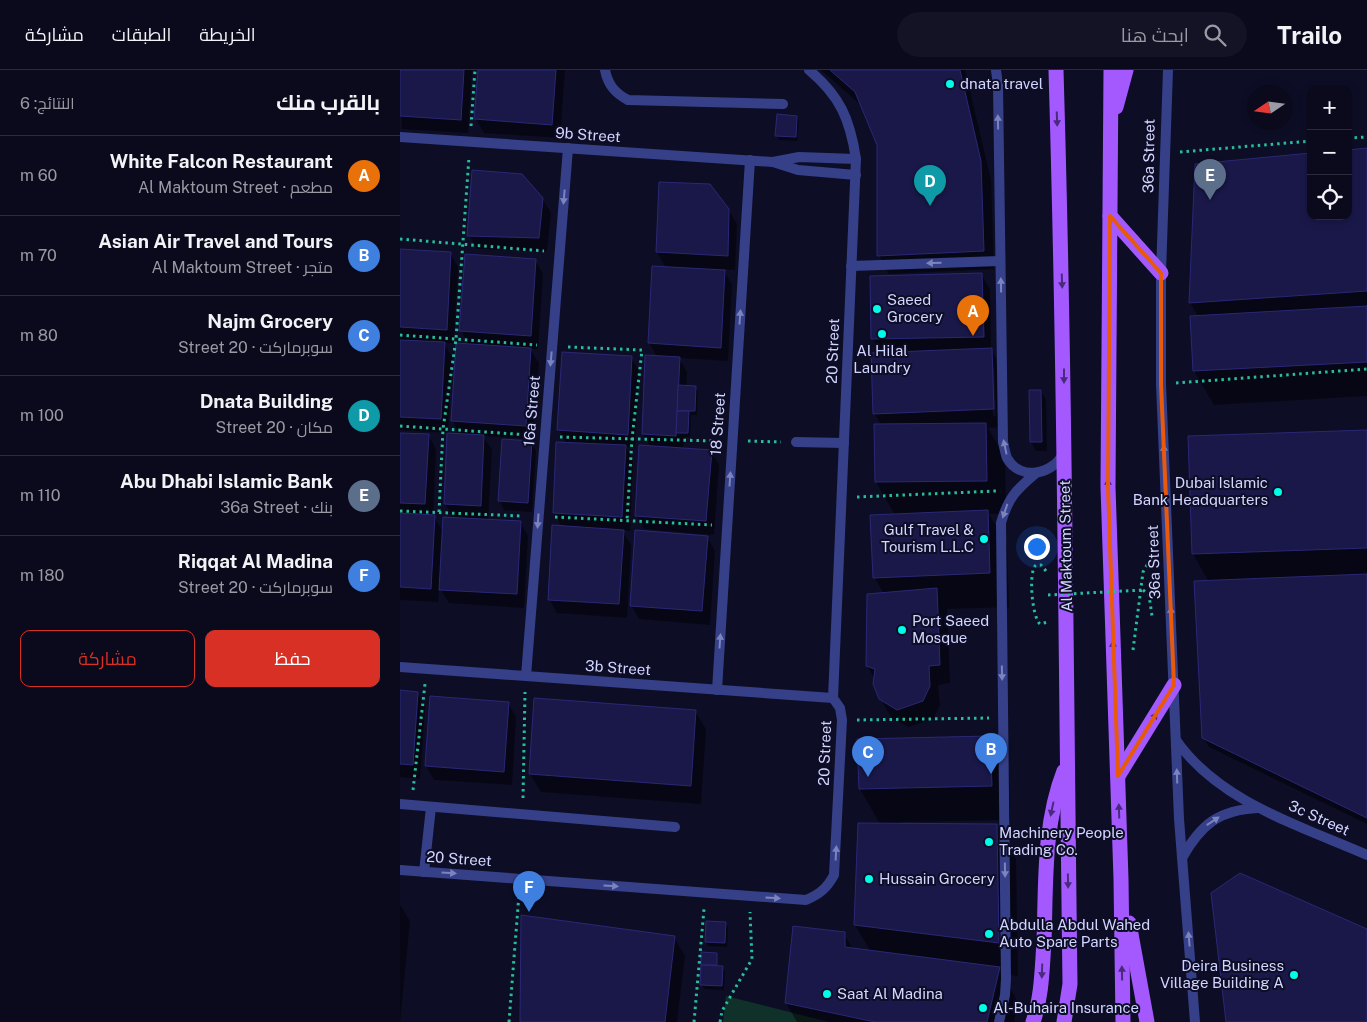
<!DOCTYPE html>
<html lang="ar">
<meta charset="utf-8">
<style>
body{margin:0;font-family:"Public Sans",Cairo,sans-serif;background:#131325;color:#f1f3f6;direction:rtl}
.controls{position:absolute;right:15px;top:15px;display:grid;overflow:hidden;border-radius:10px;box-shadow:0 2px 8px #0003}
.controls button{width:45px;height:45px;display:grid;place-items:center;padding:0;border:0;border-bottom:1px solid #2a2b3b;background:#0a0a1c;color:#f1f3f6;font:25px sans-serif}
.compass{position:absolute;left:847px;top:15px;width:45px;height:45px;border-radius:50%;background:#0a0a1c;box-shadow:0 2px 8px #0003;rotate:257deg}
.you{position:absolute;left:636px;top:476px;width:18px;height:18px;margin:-12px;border:4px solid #fff;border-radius:50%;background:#1a73e8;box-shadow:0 0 0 8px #1a73e833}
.badge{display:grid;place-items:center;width:32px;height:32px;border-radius:50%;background:#d93025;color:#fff;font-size:16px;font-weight:700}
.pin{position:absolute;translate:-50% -41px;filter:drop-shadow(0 1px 2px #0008)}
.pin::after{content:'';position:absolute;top:26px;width:18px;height:15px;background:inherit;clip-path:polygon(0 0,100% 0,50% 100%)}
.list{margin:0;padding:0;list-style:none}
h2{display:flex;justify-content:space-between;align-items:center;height:65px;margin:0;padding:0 20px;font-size:21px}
h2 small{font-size:16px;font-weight:400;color:#999aa3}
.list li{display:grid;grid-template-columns:32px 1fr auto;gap:15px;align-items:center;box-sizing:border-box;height:80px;padding:0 20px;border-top:1px solid #2a2b3b}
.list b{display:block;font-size:19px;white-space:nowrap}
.list p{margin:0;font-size:16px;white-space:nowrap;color:#999aa3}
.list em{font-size:16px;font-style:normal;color:#999aa3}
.actions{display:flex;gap:10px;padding:15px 20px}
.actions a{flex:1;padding:11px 0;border:1px solid #d93025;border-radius:10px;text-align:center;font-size:18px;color:#d93025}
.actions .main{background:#d93025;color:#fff}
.icon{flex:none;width:28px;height:28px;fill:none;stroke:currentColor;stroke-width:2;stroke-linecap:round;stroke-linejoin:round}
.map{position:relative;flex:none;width:967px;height:952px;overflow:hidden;direction:ltr}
header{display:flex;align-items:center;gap:30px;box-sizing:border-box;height:70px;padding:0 25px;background:#0a0a1c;border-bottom:1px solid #2a2b3b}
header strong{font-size:24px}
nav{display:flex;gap:28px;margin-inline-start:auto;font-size:18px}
.search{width:350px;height:45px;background:#131325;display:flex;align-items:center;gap:12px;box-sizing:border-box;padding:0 18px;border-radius:28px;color:#999aa3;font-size:19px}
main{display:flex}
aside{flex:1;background:#0a0a1c}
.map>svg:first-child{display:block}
</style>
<header>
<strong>Trailo</strong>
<div class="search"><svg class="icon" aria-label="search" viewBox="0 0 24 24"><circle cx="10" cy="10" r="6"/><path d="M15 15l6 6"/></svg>ابحث هنا</div>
<nav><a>الخريطة</a><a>الطبقات</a><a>مشاركة</a></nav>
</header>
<main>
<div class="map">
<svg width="967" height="952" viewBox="0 0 967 952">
<rect width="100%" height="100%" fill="#0d0d26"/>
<!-- green -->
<polygon fill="#10302a" points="326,926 429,952 323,952"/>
<!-- shadow -->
<g fill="#0007" fill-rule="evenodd">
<polygon points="0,0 72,0 68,63 2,59"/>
<polygon points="79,0 165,0 160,68 84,63 76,49"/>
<polygon points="421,0 565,0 591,110 594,199 489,204 479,185 478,75 462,36"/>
<polygon points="397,47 399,52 397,71 379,70 376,65"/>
<polygon points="967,79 967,326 814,335 794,301 791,247 798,246 790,233 796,96 911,146 948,146"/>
<polygon points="260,114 328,139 337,154 335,200 323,199 332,215 328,291 279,288 287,302 286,317 295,317 298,321 297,345 291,345 290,367 284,367 283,379 311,381 319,395 314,465 244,459 236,445 251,377 243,364 257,287 249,273 253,197 266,198 257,182"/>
<polygon points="142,128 151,143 147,181 77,179 69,165"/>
<polygon points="0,180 50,183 58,197 54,273 44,273 52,287 48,364 60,365 52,350 69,275 61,260 135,190 143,204 138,279 130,279 139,293 133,369 83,366 92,380 88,451 120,452 128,466 124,538 49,533 39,517 38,532 0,530 0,364 28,365 36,379 33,446 44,463 53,448 45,434 48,363 0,360"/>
<path d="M582 205 590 219 591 279 602 298 604 357 588 358 605 387 606 444H589L607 475 609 537 547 539 550 613 538 615 540 635 533 649 508 657 491 647 480 628 475 609 467 596 484 524 474 507 495 445 476 412 481 355 474 343 481 284 473 269ZM591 297H594L596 346H593Z"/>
<polygon points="231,287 239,301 235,378 226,377 233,390 230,461 222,460 231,475 227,548 157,543 149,529 162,457 154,443 158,373 166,373 159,360"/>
<polygon points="641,321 646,330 647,381 636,381 631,372"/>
<polygon points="967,361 967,754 809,677 803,667 809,512 793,484 789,368"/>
<polygon points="131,372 136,381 132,442 104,440 99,430"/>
<polygon points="307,467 315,481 310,555 239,549 231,535"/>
<polygon points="0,622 17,623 25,637 20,709 0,707"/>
<polygon points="108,633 116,647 112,715 34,710 26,696"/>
<polygon points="295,641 306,659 301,734 141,722 130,704"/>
<polygon points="589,667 609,701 610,750 501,752 501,754 596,755 616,789 618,906 602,904 618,932 614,952 397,952 386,933 444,864 453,879 471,882 455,855 480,754 460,719 459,670"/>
<polygon points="0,835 10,851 0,952"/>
<polygon points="325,853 328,857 327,877 308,876 306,872"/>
<polygon points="274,867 285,886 277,952 121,952"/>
<polygon points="303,884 316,884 318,897 322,897 325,901 324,920 304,919 302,915"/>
</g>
<!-- building -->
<g fill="#191848" stroke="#2a2876">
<polygon points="0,0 64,0 61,50 0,46"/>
<polygon points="78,0 156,0 152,55 74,49"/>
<polygon points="430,0 560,0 581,91 584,181 477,186 477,75 455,22"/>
<polygon points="377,44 397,46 396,67 375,66"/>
<polygon points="967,78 967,221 789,233 795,94 911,83 911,146 948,146 948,80"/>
<polygon points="72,100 122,104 143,128 139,168 67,166"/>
<polygon points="259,112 310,114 329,139 328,186 256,182"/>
<polygon points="0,179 51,182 47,260 0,257"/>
<polygon points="65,184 136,189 131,266 59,261"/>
<polygon points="252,196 325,200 321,278 248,273"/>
<polygon points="582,203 584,267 471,269 470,206"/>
<polygon points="967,236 967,292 793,301 790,246"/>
<polygon points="0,270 45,272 41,349 0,347"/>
<polygon points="56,273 131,278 126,356 51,351"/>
<polygon points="592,278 594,339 473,344 471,283"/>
<polygon points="162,282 232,286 228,365 157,360"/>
<polygon points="245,285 280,287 276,366 242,364"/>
<polygon points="278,315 296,316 295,341 277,341"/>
<polygon points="629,320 641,320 642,372 630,372"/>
<polygon points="277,341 289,341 288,363 276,363"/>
<polygon points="586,353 587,411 475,412 474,354"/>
<polygon points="967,360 967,478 792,484 788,366"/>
<polygon points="0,363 29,364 25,434 0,433"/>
<polygon points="47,363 84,365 81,436 44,434"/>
<polygon points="102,369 132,371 128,433 98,431"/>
<polygon points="156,372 226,375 222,447 153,443"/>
<polygon points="239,375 312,380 306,451 235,446"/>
<polygon points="588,440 590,503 473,508 470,445"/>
<polygon points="0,443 35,445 31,519 0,517"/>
<polygon points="43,447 121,451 117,524 39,520"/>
<polygon points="152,455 224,460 219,534 148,530"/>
<polygon points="235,460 308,466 302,541 230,536"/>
<polygon points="967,504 967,748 802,668 794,511"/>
<polygon points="537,518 540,595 529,596 530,616 523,631 497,640 479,629 473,614 475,599 466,596 467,524"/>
<polygon points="0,620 18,622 13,695 0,694"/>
<polygon points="30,626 109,632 104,702 25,696"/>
<polygon points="134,628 296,640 291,716 129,704"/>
<polygon points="590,666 592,716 459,719 457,669"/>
<polygon points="458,753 597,754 599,873 454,855"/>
<polygon points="840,803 967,859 967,952 826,952 811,823"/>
<polygon points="121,845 275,866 265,952 120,952"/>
<polygon points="306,851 326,852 325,873 305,872"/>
<polygon points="393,856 445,862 445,877 600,897 587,952 475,952 385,933"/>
<polygon points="301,882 317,883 317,895 301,895"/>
<polygon points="301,895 323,896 322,916 300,915"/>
</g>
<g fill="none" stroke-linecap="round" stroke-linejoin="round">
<!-- path -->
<g stroke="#27be9b" stroke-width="3" stroke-dasharray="2.5 4" stroke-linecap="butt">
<polyline points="71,56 75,0"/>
<polyline points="948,68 967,67"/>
<polyline points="780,82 911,71"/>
<polyline points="0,169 144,181"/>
<polyline points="0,265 137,275"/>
<polyline points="168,277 242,280 232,369 227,450"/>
<polyline points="776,313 967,299"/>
<polyline points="0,356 129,365"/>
<polyline points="160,367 316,371"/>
<polyline points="348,371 381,372"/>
<polyline points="457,427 596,421"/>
<polyline points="0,441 122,446"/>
<polyline points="39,442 43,359 56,269 69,87"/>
<polyline points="155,447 312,455"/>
<path d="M646 501 641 495H636C628 501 632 547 640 554L648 552"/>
<polyline points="743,520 749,525 752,546"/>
<polyline points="733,580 743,502 747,495 753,494"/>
<polyline points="457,650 589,648"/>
<polyline points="13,720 25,614"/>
<polyline points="123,728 125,622"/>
<polyline points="109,952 119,824"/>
<polyline points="294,952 304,839"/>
<polyline points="320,952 322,941 352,889 350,842"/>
</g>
<!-- lane -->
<g stroke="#354088" stroke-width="10">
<path d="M205 0C208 15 215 23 228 30L383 34"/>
<path d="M596 0 598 15 603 372C604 376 605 383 607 388 620 411 652 405 663 384"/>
<polyline points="451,196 600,191"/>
<polyline points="396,372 444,373"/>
<polyline points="0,734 275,757"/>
<polyline points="24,802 31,737"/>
<path d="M599 952 605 925 606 909 601 453C608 428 616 420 635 404"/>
</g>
<!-- street -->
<g stroke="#354088" stroke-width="10">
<polyline points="768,0 761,203 761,314 779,749 795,952"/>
<polyline points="0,67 373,92 398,100 456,105"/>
<polyline points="373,92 399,87 456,89"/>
<polyline points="0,597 433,628"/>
<polyline points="126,606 168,78"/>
<polyline points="317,620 350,90"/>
<path d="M776 670C819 732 901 756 967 785"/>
<path d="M782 788C801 754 819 740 858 738"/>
<path d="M0 800 406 830C420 824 427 818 434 805L442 650 440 638 433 628 456 89C450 49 440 26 409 0"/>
</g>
<!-- primary -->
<g stroke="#a459ff" stroke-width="15">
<path d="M656 0C665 305 666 609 670 914L664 952"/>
<polyline points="711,0 708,417 721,809 723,952"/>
<polyline points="716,37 726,0"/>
<polyline points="710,146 761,203"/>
<polyline points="718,706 774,615"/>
<polyline points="729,853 747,952"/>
<path d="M633 952C642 926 642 899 644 872 646 815 643 755 664 701"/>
</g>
<!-- path-bridge -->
<polyline stroke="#27be9b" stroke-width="3" stroke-dasharray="2.5 4" stroke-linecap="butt" points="648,525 743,520"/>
</g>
<!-- one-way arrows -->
<defs><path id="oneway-solid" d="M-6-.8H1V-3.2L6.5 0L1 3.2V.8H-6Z" transform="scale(1.25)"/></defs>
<g fill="#492b7d">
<use href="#oneway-solid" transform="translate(657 49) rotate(88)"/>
<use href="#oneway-solid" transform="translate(662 211) rotate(88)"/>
<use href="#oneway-solid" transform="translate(664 306) rotate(90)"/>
<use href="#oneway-solid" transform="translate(708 416) rotate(-90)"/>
<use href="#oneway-solid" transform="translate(713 578) rotate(-92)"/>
<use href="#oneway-solid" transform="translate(753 649) rotate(-58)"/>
<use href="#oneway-solid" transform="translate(652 739) rotate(102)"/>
<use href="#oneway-solid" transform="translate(719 741) rotate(-92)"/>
<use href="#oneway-solid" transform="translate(668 811) rotate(89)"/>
<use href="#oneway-solid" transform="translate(642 901) rotate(92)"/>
<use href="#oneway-solid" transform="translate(722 903) rotate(-91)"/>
</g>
<g fill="#7c83be">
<use href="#oneway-solid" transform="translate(598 52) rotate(-91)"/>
<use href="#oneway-solid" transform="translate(164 127) rotate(95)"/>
<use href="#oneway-solid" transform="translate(534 193) rotate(178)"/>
<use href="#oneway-solid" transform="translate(601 215) rotate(-91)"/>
<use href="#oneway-solid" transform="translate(340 247) rotate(-86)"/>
<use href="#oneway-solid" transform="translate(151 289) rotate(95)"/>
<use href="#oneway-solid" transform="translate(605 377) rotate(-102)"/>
<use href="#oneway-solid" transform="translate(764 382) rotate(-92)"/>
<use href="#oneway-solid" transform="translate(330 409) rotate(-86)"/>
<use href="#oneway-solid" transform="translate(605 441) rotate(109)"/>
<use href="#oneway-solid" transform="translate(138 451) rotate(94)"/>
<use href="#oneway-solid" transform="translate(771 544) rotate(-92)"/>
<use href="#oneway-solid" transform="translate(320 571) rotate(-86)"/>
<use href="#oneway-solid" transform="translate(602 603) rotate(89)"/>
<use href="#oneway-solid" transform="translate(777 706) rotate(-92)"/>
<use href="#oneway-solid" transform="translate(813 751) rotate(-33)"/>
<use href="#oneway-solid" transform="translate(436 783) rotate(-87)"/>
<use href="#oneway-solid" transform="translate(605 800) rotate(89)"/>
<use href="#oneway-solid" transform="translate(49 803) rotate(4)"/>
<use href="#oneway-solid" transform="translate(211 816) rotate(4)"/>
<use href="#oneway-solid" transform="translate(373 828) rotate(4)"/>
<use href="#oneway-solid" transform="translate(789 869) rotate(-95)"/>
</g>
<!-- marked area -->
<path fill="none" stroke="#e8590c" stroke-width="4" stroke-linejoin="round" d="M710 146 761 203V314L774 615 718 706 708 417Z"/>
<!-- markers -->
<g fill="#00fdeb" stroke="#0d0d26" stroke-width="2">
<circle cx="550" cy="14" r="5"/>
<circle cx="477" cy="239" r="5"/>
<circle cx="482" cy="264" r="5"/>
<circle cx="878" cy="422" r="5"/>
<circle cx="584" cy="469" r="5"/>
<circle cx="502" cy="560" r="5"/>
<circle cx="589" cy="772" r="5"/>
<circle cx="469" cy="809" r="5"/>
<circle cx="589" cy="864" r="5"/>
<circle cx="894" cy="905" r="5"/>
<circle cx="427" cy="924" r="5"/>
<circle cx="583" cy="938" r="5"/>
</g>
<g text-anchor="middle" stroke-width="4" stroke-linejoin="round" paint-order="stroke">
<!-- poi labels -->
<g font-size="15" fill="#d2d5ff" stroke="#0d0d26" text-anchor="start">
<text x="560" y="19">dnata travel</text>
<text x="487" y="235">Saeed<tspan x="487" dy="17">Grocery</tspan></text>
<text x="482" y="286" text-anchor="middle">Al Hilal<tspan x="482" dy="17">Laundry</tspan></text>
<text x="868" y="418" text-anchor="end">Dubai Islamic<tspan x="868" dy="17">Bank Headquarters</tspan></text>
<text x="574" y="465" text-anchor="end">Gulf Travel &amp;<tspan x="574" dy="17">Tourism L.L.C</tspan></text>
<text x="512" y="556">Port Saeed<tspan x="512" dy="17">Mosque</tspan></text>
<text x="599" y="768">Machinery People<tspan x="599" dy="17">Trading Co.</tspan></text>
<text x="479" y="814">Hussain Grocery</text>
<text x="599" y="860">Abdulla Abdul Wahed<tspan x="599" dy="17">Auto Spare Parts</tspan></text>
<text x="884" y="901" text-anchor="end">Deira Business<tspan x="884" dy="17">Village Building A</tspan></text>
<text x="437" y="929">Saat Al Madina</text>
<text x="593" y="943">Al-Buhaira Insurance</text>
</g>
<!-- street labels -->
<g font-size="15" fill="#d2d5ff" stroke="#0d0d26">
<text transform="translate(188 65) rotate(4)" y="5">9b Street</text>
<text transform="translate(749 86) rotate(-89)" y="5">36a Street</text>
<text transform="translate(433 281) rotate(-88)" y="5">20 Street</text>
<text transform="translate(132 341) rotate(-85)" y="5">16a Street</text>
<text transform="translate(318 354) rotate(-86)" y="5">18 Street</text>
<text transform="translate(666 476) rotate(-91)" y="5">Al Maktoum Street</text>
<text transform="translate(754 492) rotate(-92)" y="5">36a Street</text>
<text transform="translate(218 598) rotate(4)" y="5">3b Street</text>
<text transform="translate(425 683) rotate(-88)" y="5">20 Street</text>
<text transform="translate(919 748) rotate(24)" y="5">3c Street</text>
<text transform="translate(59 789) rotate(4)" y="5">20 Street</text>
</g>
</g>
</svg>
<div class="controls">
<button>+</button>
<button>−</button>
<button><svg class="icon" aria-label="locate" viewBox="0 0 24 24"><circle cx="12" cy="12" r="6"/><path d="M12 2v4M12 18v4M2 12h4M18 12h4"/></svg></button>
</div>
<svg class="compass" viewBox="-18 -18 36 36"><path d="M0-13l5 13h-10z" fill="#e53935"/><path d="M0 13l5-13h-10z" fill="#999aa3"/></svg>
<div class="you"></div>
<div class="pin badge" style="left:573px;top:266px;background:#e8710a">A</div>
<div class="pin badge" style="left:591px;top:704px;background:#3f7fe0">B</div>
<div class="pin badge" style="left:468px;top:707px;background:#3f7fe0">C</div>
<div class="pin badge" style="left:530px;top:136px;background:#0f9aa8">D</div>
<div class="pin badge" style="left:810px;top:130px;background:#5c6f8a">E</div>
<div class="pin badge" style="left:129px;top:842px;background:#3f7fe0">F</div>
</div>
<aside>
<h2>بالقرب منك<small>النتائج: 6</small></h2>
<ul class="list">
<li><span class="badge" style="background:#e8710a">A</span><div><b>White Falcon Restaurant</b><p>مطعم · Al Maktoum Street</p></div><em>60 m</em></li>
<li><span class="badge" style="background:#3f7fe0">B</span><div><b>Asian Air Travel and Tours</b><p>متجر · Al Maktoum Street</p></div><em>70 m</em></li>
<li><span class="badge" style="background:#3f7fe0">C</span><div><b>Najm Grocery</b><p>سوبرماركت · 20 Street</p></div><em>80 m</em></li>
<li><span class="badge" style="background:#0f9aa8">D</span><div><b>Dnata Building</b><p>مكان · 20 Street</p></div><em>100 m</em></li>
<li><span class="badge" style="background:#5c6f8a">E</span><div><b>Abu Dhabi Islamic Bank</b><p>بنك · 36a Street</p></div><em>110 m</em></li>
<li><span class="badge" style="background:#3f7fe0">F</span><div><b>Riqqat Al Madina</b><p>سوبرماركت · 20 Street</p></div><em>180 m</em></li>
</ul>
<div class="actions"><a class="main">حفظ</a><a>مشاركة</a></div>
</aside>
</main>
